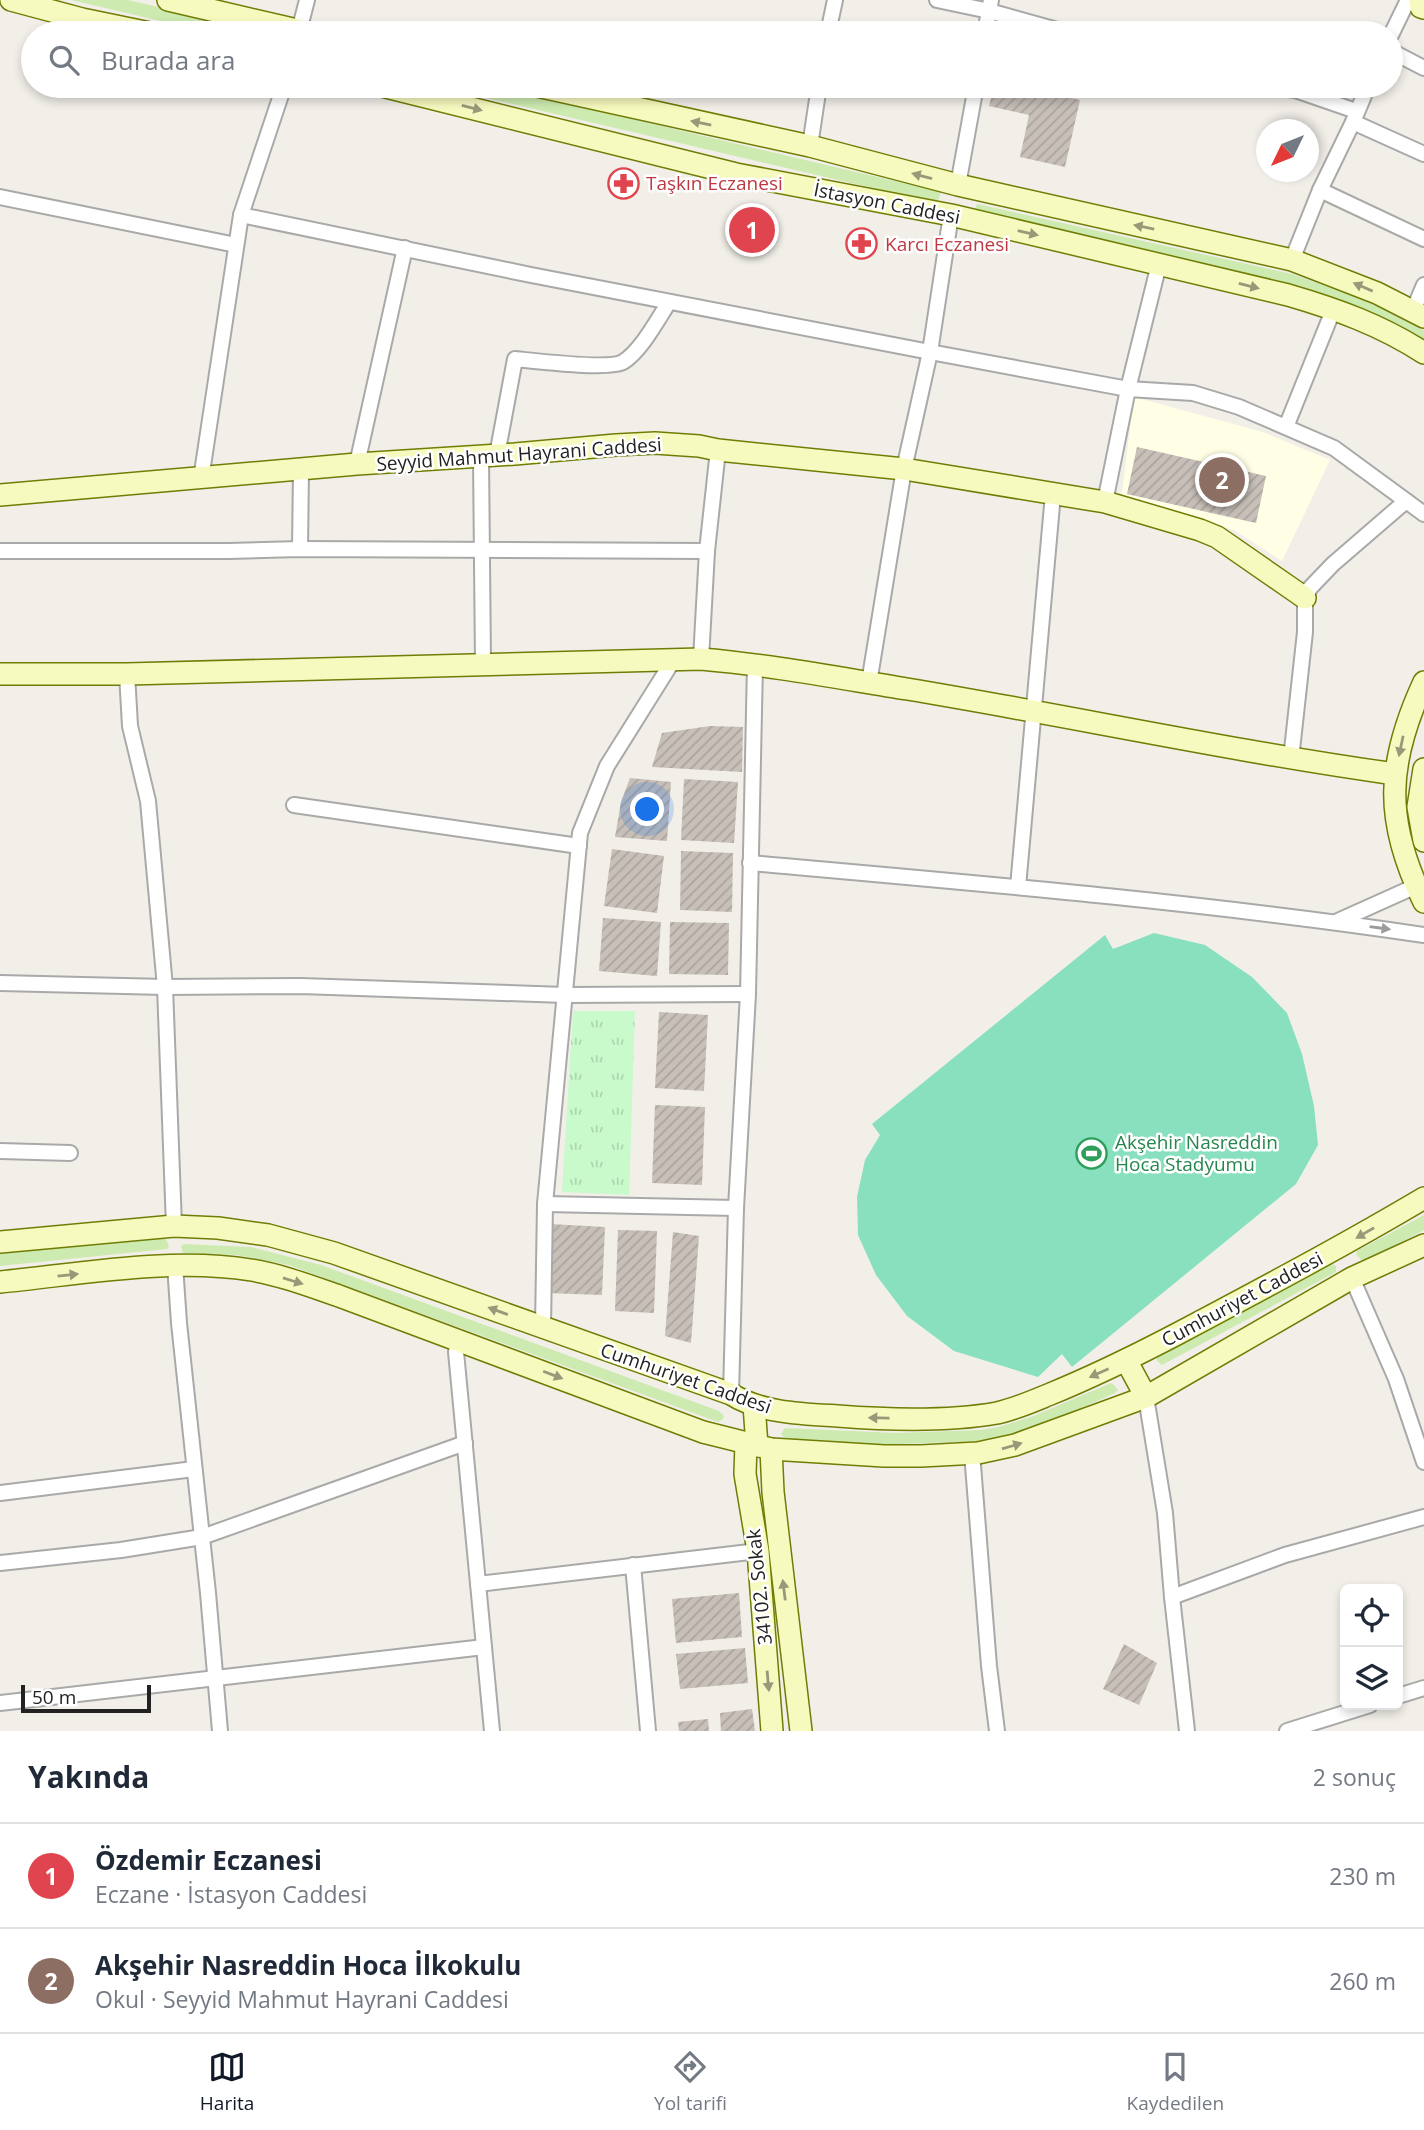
<!DOCTYPE html>
<html lang="tr">
<meta charset="utf-8">
<style>
body{margin:0;font-family:"Open Sans",sans-serif;background:#f2f2f3;color:#1f2937}
.controls{position:absolute;right:21px;bottom:21px;display:grid;overflow:hidden;border-radius:10px;box-shadow:0 4px 10px #0003}
.controls button{width:63px;height:63px;display:grid;place-items:center;padding:0;border:0;border-bottom:2px solid #e0e1e3;background:#fff;color:#1f2937;font:35px sans-serif}
.compass{position:absolute;left:1256px;top:119px;width:63px;height:63px;border-radius:50%;background:#fff;box-shadow:0 4px 10px #0003;rotate:227deg}
.scale{position:absolute;left:21px;bottom:18px;width:130px;box-sizing:border-box;padding-left:7px;border:4px solid #222;border-top:0;font-size:19px;line-height:24px;white-space:nowrap;color:#222;-webkit-text-stroke:5px #fff;paint-order:stroke}
.you{position:absolute;left:648px;top:810px;width:24px;height:24px;margin:-18px;border:5px solid #fff;border-radius:50%;background:#1a73e8;box-shadow:0 0 0 10px #1a73e833}
.badge{display:grid;place-items:center;width:46px;height:46px;border-radius:50%;background:#111827;color:#fff;font-size:23px;font-weight:700}
.pin{position:absolute;translate:-50% -50%;border:4px solid #fff;box-shadow:0 2px 7px #0006}
.list{margin:0;padding:0;list-style:none}
h2{display:flex;justify-content:space-between;align-items:center;height:91px;margin:0;padding:0 28px;font-size:30px}
h2 small{font-size:23px;font-weight:400;color:#747a83}
.list li{display:grid;grid-template-columns:46px 1fr auto;gap:21px;align-items:center;box-sizing:border-box;height:105px;padding:0 28px;border-top:2px solid #e0e1e3}
.list b{display:block;font-size:26px;white-space:nowrap}
.list p{margin:0;font-size:23px;white-space:nowrap;color:#747a83}
.list em{font-size:23px;font-style:normal;color:#747a83}
.icon{flex:none;width:38px;height:38px;fill:none;stroke:currentColor;stroke-width:2;stroke-linecap:round;stroke-linejoin:round}
.map{position:relative;flex:none;width:1424px;height:1731px;overflow:hidden}
.search{position:absolute;background:#fff;box-shadow:0 4px 10px #0003;left:21px;right:21px;top:21px;height:77px;display:flex;align-items:center;gap:18px;box-sizing:border-box;padding:0 24px;border-radius:38px;color:#747a83;font-size:26px}
.sheet{height:301px;background:#fff}
nav{display:flex;justify-content:space-around;align-items:center;box-sizing:border-box;height:98px;border-top:2px solid #e0e1e3;background:#fff;font-size:19px;color:#747a83}
nav a{display:grid;justify-items:center;gap:4px}
nav .on{color:#111827}
.map>svg:first-child{display:block}
</style>
<div class="map">
<svg width="1424" height="1731" viewBox="0 0 1424 1731">
<defs>
<pattern id="park-tufts" width="24" height="20" patternUnits="userSpaceOnUse" patternTransform="scale(1.75)"><rect width="24" height="20" fill="#c8facc"/><path d="M3 7l-1-3M5 7V3M7 7l1-3M15 17l-1-3M17 17v-4M19 17l1-3" fill="none" stroke="#acd6af"/></pattern>
<pattern id="building-hatch" width="6" height="6" patternUnits="userSpaceOnUse" patternTransform="scale(1.75)"><rect width="6" height="6" fill="#c7bfb8"/><path d="M-1 1l2-2M0 6l6-6M5 7l2-2" fill="none" stroke="#aba49e"/></pattern>
</defs>
<rect width="100%" height="100%" fill="#f2efe9"/>
<!-- education -->
<polygon fill="#ffffe5" points="1134,397 1263,432 1330,460 1282,561 1234,530 1121,500"/>
<!-- grass -->
<g fill="#cdebb0">
<polygon points="71,0 128,0 272,33 212,33"/>
<polygon points="435,86 492,86 941,192 937,203"/>
<polygon points="977,204 1292,274 1364,300 1424,330 1424,343 1319,294 1273,281 973,214"/>
<polygon points="1424,1215 1424,1230 1363,1262 1356,1254 1357,1251"/>
<polygon points="156,1235 166,1239 169,1246 167,1249 0,1266 0,1253"/>
<polygon points="184,1244 251,1247 321,1265 719,1411 724,1416 723,1419 718,1422 289,1265 237,1255 183,1253 181,1246"/>
<polygon points="1330,1263 1336,1266 1336,1272 1162,1365 1157,1361 1157,1355"/>
<polygon points="1111,1383 1114,1385 1118,1390 1115,1393 1041,1426 990,1441 897,1444 852,1444 786,1439 781,1434 785,1428 896,1433 981,1430 998,1427 1031,1417"/>
</g>
<!-- park -->
<polygon fill="url(#park-tufts)" points="573,1011 635,1011 629,1195 562,1192"/>
<!-- pitch -->
<polygon fill="#88e0be" points="1154,933 1205,945 1252,977 1287,1013 1302,1054 1314,1106 1318,1145 1296,1184 1072,1367 1062,1354 1038,1377 954,1351 907,1316 876,1275 858,1235 857,1197 865,1160 880,1135 872,1124 1105,935 1113,949"/>
<!-- building -->
<g fill="url(#building-hatch)">
<polygon points="994,86 1020,86 1080,100 1065,167 1020,157 1029,115 989,106"/>
<polygon points="1137,447 1266,476 1256,523 1127,494"/>
<polygon points="710,726 743,727 742,772 652,767 662,733"/>
<polygon points="630,778 671,782 667,841 615,837 621,802"/>
<polygon points="684,779 738,782 734,843 681,840"/>
<polygon points="612,849 664,856 657,913 604,906"/>
<polygon points="681,851 733,853 732,912 680,910"/>
<polygon points="603,918 661,922 657,976 599,971"/>
<polygon points="670,922 729,923 728,975 669,974"/>
<polygon points="659,1012 708,1015 704,1091 655,1088"/>
<polygon points="655,1105 705,1107 702,1185 652,1183"/>
<polygon points="550,1224 605,1227 602,1295 547,1293"/>
<polygon points="618,1230 657,1231 654,1313 615,1311"/>
<polygon points="673,1232 699,1236 691,1343 665,1336"/>
<polygon points="739,1593 742,1637 676,1643 672,1599"/>
<polygon points="1124,1644 1157,1663 1139,1705 1103,1689"/>
<polygon points="745,1648 748,1683 680,1689 676,1654"/>
<polygon points="752,1709 755,1731 721,1731 720,1713"/>
<polygon points="708,1719 709,1731 679,1731 678,1722"/>
</g>
<g fill="none" stroke-linecap="round" stroke-linejoin="round">
<defs>
<g id="street">
<polyline points="937,0 989,11 1068,33"/>
<polyline points="299,31 307,0"/>
<polyline points="828,33 835,0"/>
<polyline points="985,33 991,0"/>
<polyline points="1391,35 1408,0"/>
<polyline points="1391,51 1424,68"/>
<polyline points="1269,86 1295,90 1356,111"/>
<polyline points="1353,122 1424,154"/>
<polyline points="810,146 819,86"/>
<polyline points="958,185 976,86"/>
<polyline points="1320,190 1424,239"/>
<polyline points="0,197 236,245"/>
<polyline points="241,215 531,275 930,352 1128,389 1193,393 1239,407 1334,448 1424,514"/>
<polyline points="1292,260 1320,190 1353,122 1368,86"/>
<polyline points="1413,311 1424,285"/>
<polyline points="1286,427 1334,308"/>
<path d="M497 455 515 359C535 361 609 370 623 362 641 351 658 319 669 302"/>
<polyline points="481,457 483,664"/>
<polyline points="357,464 405,248"/>
<polyline points="201,479 241,215 284,86"/>
<polyline points="1105,502 1128,389 1159,264"/>
<polyline points="300,549 301,470"/>
<polyline points="0,551 229,551 300,549 707,551"/>
<polyline points="701,659 707,551 718,450"/>
<polyline points="127,674 130,726 148,801 165,987 174,1226"/>
<polyline points="869,683 904,469 930,352 951,215"/>
<polyline points="1291,759 1305,632 1305,598 1310,588 1333,564 1406,501"/>
<polyline points="294,805 579,846"/>
<path d="M750 863C975 883 1201 902 1424 935"/>
<polyline points="1018,887 1053,494"/>
<polyline points="1338,921 1416,886"/>
<polyline points="0,983 165,987 301,986 565,995 748,994"/>
<polyline points="0,1151 70,1153"/>
<polyline points="545,1204 736,1208"/>
<polyline points="175,1265 179,1323 208,1593 220,1731"/>
<polyline points="1352,1278 1396,1379 1424,1462"/>
<polyline points="543,1327 545,1204 580,833 607,766 674,659"/>
<polyline points="458,1339 456,1352 492,1731"/>
<polyline points="731,1394 736,1208 748,994 755,664"/>
<polyline points="1146,1397 1165,1513 1172,1597 1187,1731"/>
<polyline points="972,1453 989,1666 997,1731"/>
<polyline points="0,1493 194,1469"/>
<polyline points="0,1563 121,1550 202,1537 465,1443"/>
<polyline points="633,1565 648,1731"/>
<polyline points="478,1584 758,1551"/>
<polyline points="1172,1597 1285,1555 1424,1517"/>
<polyline points="1398,1696 1424,1688"/>
<polyline points="0,1703 484,1647"/>
<polyline points="1287,1731 1370,1705"/>
</g>
<g id="secondary">
<polyline points="11,0 82,19 150,33"/>
<polyline points="168,0 310,33"/>
<polyline points="1420,0 1421,7 1424,8"/>
<path d="M382 86 736 174 951 215 1288 295C1336 309 1381 325 1424 353"/>
<polyline points="537,86 810,146 958,185 1292,260 1377,293 1424,317"/>
<polyline points="0,495 357,464 515,454 616,445 655,443 699,446 718,450 904,469 1105,502 1200,530 1217,537 1305,598"/>
<path d="M0 674H127L701 659C770 665 838 678 907 689 1070 716 1231 751 1395 774"/>
<path d="M1424 682C1386 764 1384 821 1424 902"/>
<polyline points="1424,769 1418,807 1424,841"/>
<path d="M0 1242 174 1226 218 1228 268 1235 334 1253 731 1394C761 1413 803 1414 838 1416 890 1420 946 1422 997 1413 1015 1409 1031 1402 1048 1395 1092 1377 1135 1356 1177 1334 1260 1290 1343 1246 1424 1198"/>
<path d="M0 1282C81 1274 171 1257 251 1270 281 1275 310 1286 339 1296L703 1432 771 1449 884 1456H921L978 1453 1015 1445 1146 1397 1352 1278 1424 1245"/>
<polyline points="1126,1360 1146,1397"/>
<polyline points="754,1405 757,1446"/>
<polyline points="746,1443 745,1474 758,1551 772,1731"/>
<polyline points="771,1449 773,1492 801,1731"/>
</g>
</defs>
<!-- street casing -->
<use href="#street" stroke="#a9a9a9" stroke-width="18"/>
<!-- secondary casing -->
<use href="#secondary" stroke="#707d05" stroke-width="24"/>
<!-- street -->
<use href="#street" stroke="#fff" stroke-width="14"/>
<!-- secondary -->
<use href="#secondary" stroke="#f7fabf" stroke-width="21"/>
</g>
<!-- one-way arrows -->
<defs><path id="oneway-solid" d="M-6-.8H1V-3.2L6.5 0L1 3.2V.8H-6Z" transform="scale(1.75)"/></defs>
<g fill="#979978">
<use href="#oneway-solid" transform="translate(472 108) rotate(14)"/>
<use href="#oneway-solid" transform="translate(701 123) rotate(-168)"/>
<use href="#oneway-solid" transform="translate(922 176) rotate(-165)"/>
<use href="#oneway-solid" transform="translate(1144 227) rotate(-168)"/>
<use href="#oneway-solid" transform="translate(1028 233) rotate(13)"/>
<use href="#oneway-solid" transform="translate(1249 286) rotate(14)"/>
<use href="#oneway-solid" transform="translate(1363 287) rotate(-157)"/>
<use href="#oneway-solid" transform="translate(1401 746) rotate(102)"/>
<use href="#oneway-solid" transform="translate(1365 1233) rotate(150)"/>
<use href="#oneway-solid" transform="translate(68 1275) rotate(-6)"/>
<use href="#oneway-solid" transform="translate(293 1281) rotate(17)"/>
<use href="#oneway-solid" transform="translate(498 1311) rotate(-160)"/>
<use href="#oneway-solid" transform="translate(1099 1373) rotate(156)"/>
<use href="#oneway-solid" transform="translate(553 1375) rotate(21)"/>
<use href="#oneway-solid" transform="translate(879 1418) rotate(-179)"/>
<use href="#oneway-solid" transform="translate(1012 1446) rotate(-16)"/>
<use href="#oneway-solid" transform="translate(784 1590) rotate(-97)"/>
<use href="#oneway-solid" transform="translate(768 1681) rotate(85)"/>
</g>
<use fill="#9c9c9c" href="#oneway-solid" transform="translate(1380 928) rotate(8)"/>
<!-- icons -->
<defs>
<symbol id="pharmacy-ring" viewBox="-11 -11 22 22"><circle r="9.5" fill="#fff" stroke="#e0444e" stroke-width="1.5"/><path d="M-2-6h4v4h4v4h-4v4h-4v-4h-4v-4h4Z" fill="#e0444e"/></symbol>
<symbol id="stadium-ring" viewBox="-11 -11 22 22"><circle r="9.5" fill="#fff" stroke="#2e9e5b" stroke-width="1.5"/><path d="M0-5a6.5 5 0 1 0 0 10a6.5 5 0 1 0 0-10ZM-3.5-1.8h7v3.6h-7Z" fill="#2e9e5b"/></symbol>
</defs>
<g fill-rule="evenodd">
<use href="#pharmacy-ring" x="606" y="166" width="35" height="35"/>
<use href="#pharmacy-ring" x="844" y="226" width="35" height="35"/>
<use href="#stadium-ring" x="1074" y="1136" width="35" height="35"/>
</g>
<g text-anchor="middle" stroke-width="5" stroke-linejoin="round" paint-order="stroke">
<!-- health labels -->
<g font-size="19" fill="#be3a42" stroke="#fff" text-anchor="start">
<text x="646" y="190">Taşkın Eczanesi</text>
<text x="885" y="251">Karcı Eczanesi</text>
</g>
<!-- street labels -->
<g font-size="19" fill="#222" stroke="#fff">
<text transform="translate(887 203) rotate(11)" y="7">İstasyon Caddesi</text>
<text transform="translate(519 454) rotate(-4)" y="7">Seyyid Mahmut Hayrani Caddesi</text>
<text transform="translate(1242 1299) rotate(-28)" y="7">Cumhuriyet Caddesi</text>
<text transform="translate(686 1378) rotate(19)" y="7">Cumhuriyet Caddesi</text>
<text transform="translate(759 1587) rotate(-96)" y="7">34102. Sokak</text>
</g>
<!-- leisure labels -->
<g font-size="19" fill="#27864d" stroke="#fff" text-anchor="start">
<text x="1115" y="1149">Akşehir Nasreddin<tspan x="1115" dy="22">Hoca Stadyumu</tspan></text>
</g>
</g>
</svg>
<div class="controls">
<button><svg class="icon" aria-label="locate" viewBox="0 0 24 24"><circle cx="12" cy="12" r="6"/><path d="M12 2v4M12 18v4M2 12h4M18 12h4"/></svg></button>
<button><svg class="icon" aria-label="layers" viewBox="0 0 24 24"><path d="M12 4l9 5-9 5-9-5zM3 14l9 5 9-5"/></svg></button>
</div>
<svg class="compass" viewBox="-18 -18 36 36"><path d="M0-13l5 13h-10z" fill="#e53935"/><path d="M0 13l5-13h-10z" fill="#747a83"/></svg>
<div class="scale">50 m</div>
<div class="you"></div>
<div class="pin badge" style="left:752px;top:230px;background:#e0444e">1</div>
<div class="pin badge" style="left:1222px;top:480px;background:#8d6e63">2</div>
<div class="search"><svg class="icon" aria-label="search" viewBox="0 0 24 24"><circle cx="10" cy="10" r="6"/><path d="M15 15l6 6"/></svg>Burada ara</div>
</div>
<section class="sheet">
<h2>Yakında<small>2 sonuç</small></h2>
<ul class="list">
<li><span class="badge" style="background:#e0444e">1</span><div><b>Özdemir Eczanesi</b><p>Eczane · İstasyon Caddesi</p></div><em>230 m</em></li>
<li><span class="badge" style="background:#8d6e63">2</span><div><b>Akşehir Nasreddin Hoca İlkokulu</b><p>Okul · Seyyid Mahmut Hayrani Caddesi</p></div><em>260 m</em></li>
</ul>
</section>
<nav>
<a class="on"><svg class="icon" aria-label="map" viewBox="0 0 24 24"><path d="M3 6l6-2 6 2 6-2v14l-6 2-6-2-6 2zM9 4v14M15 6v14"/></svg>Harita</a>
<a><svg class="icon" aria-label="directions" viewBox="0 0 24 24"><path d="M12 3l9 9-9 9-9-9zM9 14v-3h6M13 9l2 2-2 2"/></svg>Yol tarifi</a>
<a><svg class="icon" aria-label="saved" viewBox="0 0 24 24"><path d="M7 4h10v16l-5-4-5 4z"/></svg>Kaydedilen</a>
</nav>
